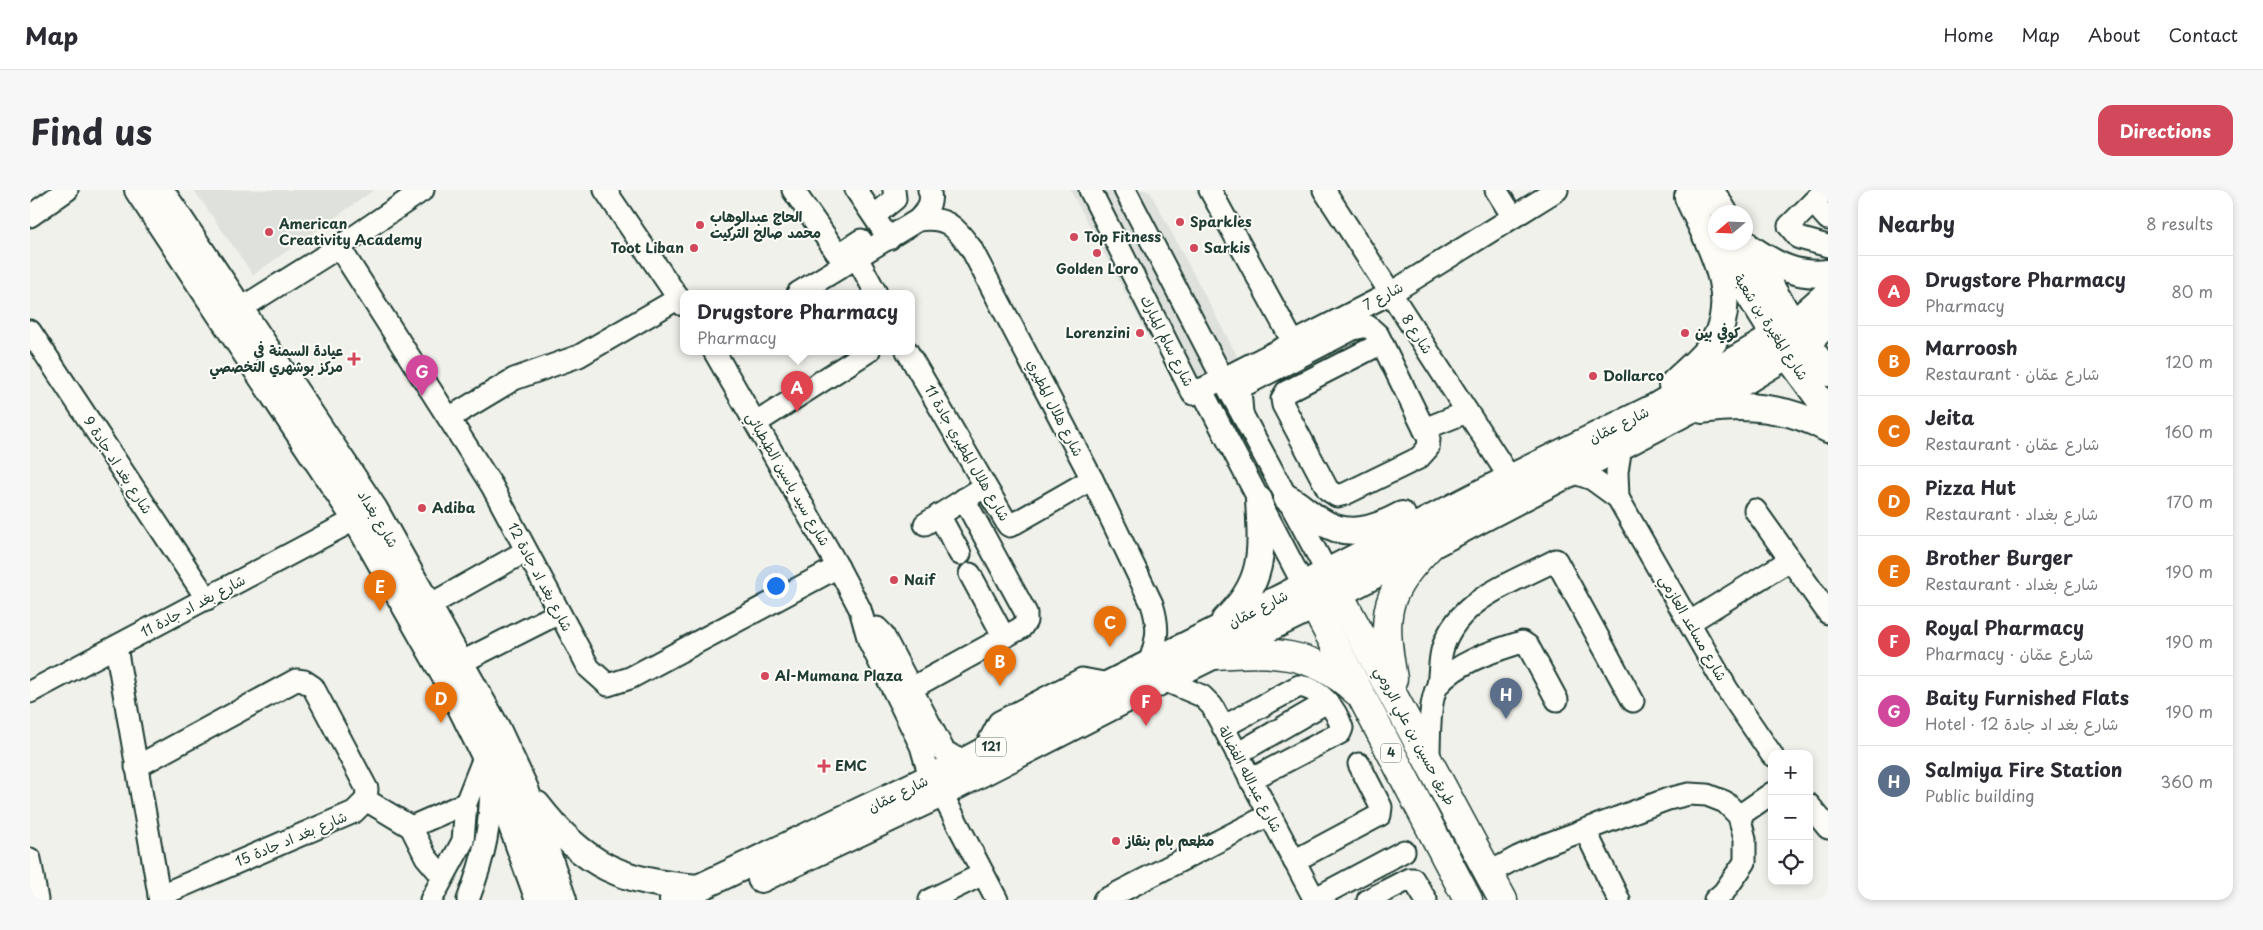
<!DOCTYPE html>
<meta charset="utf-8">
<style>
body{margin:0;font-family:"Playpen Sans","Playpen Sans Arabic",sans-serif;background:#f7f7f7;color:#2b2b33}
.controls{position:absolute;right:15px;bottom:15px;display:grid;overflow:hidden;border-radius:10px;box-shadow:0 2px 8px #0003}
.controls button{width:45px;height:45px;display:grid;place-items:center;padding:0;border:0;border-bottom:1px solid #e1e1e2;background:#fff;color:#2b2b33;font:25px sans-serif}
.compass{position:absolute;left:1678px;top:15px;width:45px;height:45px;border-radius:50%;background:#fff;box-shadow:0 2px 8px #0003;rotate:251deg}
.you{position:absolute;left:745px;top:395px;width:18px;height:18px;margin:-12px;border:4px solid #fff;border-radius:50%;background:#1a73e8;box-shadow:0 0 0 8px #1a73e833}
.badge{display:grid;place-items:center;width:32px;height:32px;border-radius:50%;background:#d1495b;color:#fff;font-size:16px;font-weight:700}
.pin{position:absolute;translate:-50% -41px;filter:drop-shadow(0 1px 2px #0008)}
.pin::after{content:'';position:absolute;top:26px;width:18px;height:15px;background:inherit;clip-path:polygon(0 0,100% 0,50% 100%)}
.popup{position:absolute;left:650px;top:100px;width:235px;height:65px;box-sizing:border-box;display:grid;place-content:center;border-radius:10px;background:#fff;filter:drop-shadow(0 1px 4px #0005);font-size:16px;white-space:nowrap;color:#7c7c81}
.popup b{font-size:19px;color:#2b2b33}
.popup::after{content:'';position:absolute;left:50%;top:100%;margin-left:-10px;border:10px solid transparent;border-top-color:#fff}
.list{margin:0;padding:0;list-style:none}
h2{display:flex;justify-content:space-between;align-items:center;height:65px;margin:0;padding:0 20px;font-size:21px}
h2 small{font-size:16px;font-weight:400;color:#7c7c81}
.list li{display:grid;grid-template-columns:32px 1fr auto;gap:15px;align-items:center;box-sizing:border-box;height:70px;padding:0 20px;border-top:1px solid #e1e1e2}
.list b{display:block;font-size:19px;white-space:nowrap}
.list p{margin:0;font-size:16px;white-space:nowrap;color:#7c7c81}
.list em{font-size:16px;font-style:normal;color:#7c7c81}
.icon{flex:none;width:28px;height:28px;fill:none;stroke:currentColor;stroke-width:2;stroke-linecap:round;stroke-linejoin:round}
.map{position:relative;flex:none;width:1798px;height:710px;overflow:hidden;border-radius:15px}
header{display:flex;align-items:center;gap:30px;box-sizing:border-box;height:70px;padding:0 25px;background:#fff;border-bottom:1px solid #e1e1e2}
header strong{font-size:24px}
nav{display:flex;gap:28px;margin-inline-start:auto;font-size:18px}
.intro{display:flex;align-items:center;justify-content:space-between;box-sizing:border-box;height:120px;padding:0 30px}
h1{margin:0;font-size:35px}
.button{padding:12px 22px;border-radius:15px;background:#d1495b;color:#fff;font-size:18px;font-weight:700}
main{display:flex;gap:30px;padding:0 30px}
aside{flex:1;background:#fff;border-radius:15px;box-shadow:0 2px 8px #0003}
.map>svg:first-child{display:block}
</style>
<header>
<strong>Map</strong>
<nav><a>Home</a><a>Map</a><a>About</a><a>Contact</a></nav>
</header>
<div class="intro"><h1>Find us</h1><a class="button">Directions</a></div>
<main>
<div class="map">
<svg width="1798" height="710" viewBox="0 0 1798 710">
<rect width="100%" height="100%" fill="#f0f1eb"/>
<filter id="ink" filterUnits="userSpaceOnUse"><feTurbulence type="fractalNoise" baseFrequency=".02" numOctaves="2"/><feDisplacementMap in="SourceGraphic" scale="10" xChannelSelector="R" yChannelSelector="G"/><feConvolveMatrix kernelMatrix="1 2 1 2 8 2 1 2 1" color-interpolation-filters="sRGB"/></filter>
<g filter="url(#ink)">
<!-- built -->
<g fill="#dfe2dc">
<polygon points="164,0 344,0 223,85"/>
<polygon points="1040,0 1119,0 1213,177 1153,210"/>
</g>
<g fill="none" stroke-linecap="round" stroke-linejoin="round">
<defs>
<g id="minor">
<polyline points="575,0 653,115"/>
<polyline points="763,0 807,63 811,63 831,50"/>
<polyline points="826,0 859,49"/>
<polyline points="1060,0 1163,204 1361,103 1527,0"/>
<polyline points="1095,0 1193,189 1297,382"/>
<polyline points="1180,0 1263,152"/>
<polyline points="1294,0 1480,288"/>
<polyline points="1466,0 1483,27"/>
<polyline points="1795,0 1759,36 1769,48 1798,56"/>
<polyline points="1783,12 1798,29"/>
<polyline points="0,26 37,0"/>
<polyline points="844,26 865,9 864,0"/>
<path d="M888 30C917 26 924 36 941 58L1062 289 1122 414C1130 439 1127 450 1119 474"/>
<polyline points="309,57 462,296 559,478 578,495 600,488 808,377"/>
<polyline points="827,68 846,103"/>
<path d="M768 103 888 30C896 21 904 13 899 0"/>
<polyline points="210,119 309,57 393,0"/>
<polyline points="0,141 177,409"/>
<polyline points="684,161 808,377 830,419 839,451 891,556 898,580 896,590"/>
<polyline points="877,161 978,335 980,336 1062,289"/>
<polyline points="1171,199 1274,396"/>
<polyline points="1212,223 1210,200 1215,195 1323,139 1338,136 1348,145 1399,249 1398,258 1389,268 1315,304 1307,306 1298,300 1253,215 1252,209 1256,202 1352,153"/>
<polyline points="419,228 484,189 549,166 649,108"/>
<polyline points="726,233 839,161"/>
<polyline points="1394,239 1437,222"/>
<polyline points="1542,282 1562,289 1588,308 1697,499 1742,565"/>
<polyline points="1588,308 1587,282 1591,256"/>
<polyline points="1725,320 1798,423"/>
<polyline points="909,325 930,364"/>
<polyline points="895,334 946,302"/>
<polyline points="940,384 974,447"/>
<polyline points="398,416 496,361"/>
<polyline points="1660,432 1760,370"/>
<polyline points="847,438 852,443 914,561 924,567 935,571"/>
<polyline points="86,457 130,710"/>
<polyline points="430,473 529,423"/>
<polyline points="1134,490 1172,506 1182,516 1285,710"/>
<path d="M1408 495C1410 483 1409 469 1413 457 1429 408 1484 392 1526 370L1603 511"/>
<polyline points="880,499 991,438 996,431 996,423 934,309"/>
<polyline points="0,502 326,329"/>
<path d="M1193 537 1269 496C1291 499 1306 519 1312 538L1310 543 1220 590"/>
<polyline points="954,561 969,532 1052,489 1079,494"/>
<polyline points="1207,564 1297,512"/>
<path d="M1399 571C1399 555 1399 506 1409 494 1429 471 1464 461 1492 452L1498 456 1527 510"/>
<polyline points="106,577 266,490 274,491 283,497 337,599 336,610 324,622 129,706"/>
<polyline points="912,604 967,710"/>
<polyline points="336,610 381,637 436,613"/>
<polyline points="1779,615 1798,638"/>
<polyline points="1709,626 1742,603"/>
<polyline points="381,637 396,667 413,687"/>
<polyline points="1555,640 1589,710"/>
<polyline points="0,669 7,710"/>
<polyline points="1264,671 1350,625 1351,617 1329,574"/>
<polyline points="1459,683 1488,667 1517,654 1638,609 1659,604 1677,605 1695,612 1709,626 1715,649 1715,672 1694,702 1685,710"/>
<polyline points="1284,709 1374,661"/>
<polyline points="401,710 433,651 436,613 455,565"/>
<path d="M438 710C455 665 461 636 461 588"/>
<polyline points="900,710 953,684"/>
<polyline points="1074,710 1239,625"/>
<polyline points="1338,710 1379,689 1383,689 1396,710"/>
</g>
<g id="major">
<polyline points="108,0 326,329 418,491 461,578 509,710"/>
<polyline points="130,0 344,319 467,539 495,599 533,710"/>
<polyline points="1680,0 1694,22"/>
<polyline points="1714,52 1763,134 1798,183"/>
<path d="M1720 58C1745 75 1767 87 1798 83"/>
<polyline points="1693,63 1757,165 1798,221"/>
<path d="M1642 195C1655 181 1673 169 1684 151 1712 105 1677 51 1658 7"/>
<path d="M1672 220C1716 213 1758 217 1798 239"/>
<path d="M1257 308C1269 314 1277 323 1289 330 1317 349 1344 340 1372 325"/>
<path d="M1195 430C1235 392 1232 361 1229 310"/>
<path d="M507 615C555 677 593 692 669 698"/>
<polyline points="731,689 905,607 1134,490 1308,404 1542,282 1717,190 1777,153 1798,133"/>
<polyline points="643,710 935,571 1079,494 1258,404 1297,382 1480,288 1625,217 1745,146 1763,134 1798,103"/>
</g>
<g id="highway">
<polyline points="1297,382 1473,710"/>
<polyline points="1274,396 1438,710"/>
<path d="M1185 465C1239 461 1283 460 1326 501"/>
<path d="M1363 489C1351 420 1354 403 1404 352"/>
</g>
</defs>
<!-- minor casing -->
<use href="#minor" stroke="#1f3d34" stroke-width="25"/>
<!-- major casing -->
<use href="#major" stroke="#1f3d34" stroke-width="30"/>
<!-- highway casing -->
<use href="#highway" stroke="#1f3d34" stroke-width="31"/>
<!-- minor -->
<use href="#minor" stroke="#fdfcf7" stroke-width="21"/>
<!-- major -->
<use href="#major" stroke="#fdfcf7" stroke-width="26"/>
<!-- highway -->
<use href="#highway" stroke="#fdfcf7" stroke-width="28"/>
</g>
</g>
<!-- markers -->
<g fill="#d1495b" stroke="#fdfcf7" stroke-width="2">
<circle cx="1150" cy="32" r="5"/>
<circle cx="670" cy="35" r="5"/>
<circle cx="239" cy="42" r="5"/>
<circle cx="1044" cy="47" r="5"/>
<circle cx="664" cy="58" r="5"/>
<circle cx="1164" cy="58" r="5"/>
<circle cx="1067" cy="63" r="5"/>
<circle cx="1110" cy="143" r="5"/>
<circle cx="1655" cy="143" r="5"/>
<path d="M321.5 161.5h5v5h5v5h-5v5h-5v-5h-5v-5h5z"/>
<circle cx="1563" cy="186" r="5"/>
<circle cx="392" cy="318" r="5"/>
<circle cx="864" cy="390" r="5"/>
<circle cx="735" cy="486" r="5"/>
<path d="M791.5 568.5h5v5h5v5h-5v5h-5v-5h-5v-5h5z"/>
<circle cx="1086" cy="651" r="5"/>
</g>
<g text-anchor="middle" stroke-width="4" stroke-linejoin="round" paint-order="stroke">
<!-- shield labels -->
<g fill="#fdfcf7" stroke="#62766e" stroke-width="1">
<rect x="946" y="547.5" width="30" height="19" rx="4"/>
<rect x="1351" y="553.5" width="20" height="19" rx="4"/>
</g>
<g font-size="12" font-weight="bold" fill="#1f3d34">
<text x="961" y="561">121</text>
<text x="1361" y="567">4</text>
</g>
<!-- poi labels -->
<g font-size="14" font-weight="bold" fill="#1f3d34" stroke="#fdfcf7" text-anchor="start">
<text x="680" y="32">الحاج عبدالوهاب<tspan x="680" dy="16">محمد صالح التركيت</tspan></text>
<text x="1160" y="37">Sparkles</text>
<text x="249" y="39">American<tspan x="249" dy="16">Creativity Academy</tspan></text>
<text x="1054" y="52">Top Fitness</text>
<text x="654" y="63" text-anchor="end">Toot Liban</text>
<text x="1174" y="63">Sarkis</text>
<text x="1067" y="84" text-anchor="middle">Golden Loro</text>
<text x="1100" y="148" text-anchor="end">Lorenzini</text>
<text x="1665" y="148">كوفي بين</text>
<text x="313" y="166" text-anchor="end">عيادة السمنة في<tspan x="313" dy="16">مركز بوشهري التخصصي</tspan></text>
<text x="1573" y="191">Dollarco</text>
<text x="402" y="323">Adiba</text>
<text x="874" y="395">Naif</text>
<text x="745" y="491">Al-Mumana Plaza</text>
<text x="805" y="581">EMC</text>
<text x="1096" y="656">مطعم بام بنقاز</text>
</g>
<!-- street labels -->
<g font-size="14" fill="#1f3d34" stroke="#fdfcf7">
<text transform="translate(1353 106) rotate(-28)" y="5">شارع 7</text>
<text transform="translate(1741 137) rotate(57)" y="5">شارع المغيرة بن شعبة</text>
<text transform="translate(1387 144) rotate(57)" y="5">شارع 8</text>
<text transform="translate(1137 151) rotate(63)" y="5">شارع سالم المبارك</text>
<text transform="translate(1025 218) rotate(63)" y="5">شارع هلال المطيري</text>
<text transform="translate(1589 235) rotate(-26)" y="5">شارع عمّان</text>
<text transform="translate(937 263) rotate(60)" y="5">شارع هلال المطيري جادة 11</text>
<text transform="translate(88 275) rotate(57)" y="5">شارع بغد اد جادة 9</text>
<text transform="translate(758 289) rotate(60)" y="5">شارع سيد ياسين الطبطبائي</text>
<text transform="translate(348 329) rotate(59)" y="5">شارع بغداد</text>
<text transform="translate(510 387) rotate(62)" y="5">شارع بغد اد جادة 12</text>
<text transform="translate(163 416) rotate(-28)" y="5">شارع بغد اد جادة 11</text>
<text transform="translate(1228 419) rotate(-27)" y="5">شارع عمّان</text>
<text transform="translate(1663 438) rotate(60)" y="5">شارع مساعد العازمي</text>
<text transform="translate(1385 546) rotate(62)" y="5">طريق حسين بن علي الرومي</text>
<text transform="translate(1220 589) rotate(62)" y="5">شارع عبدالله الفضالة</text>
<text transform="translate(868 604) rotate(-26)" y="5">شارع عمّان</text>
<text transform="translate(261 649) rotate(-23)" y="5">شارع بغد اد جادة 15</text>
</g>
</g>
</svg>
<div class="controls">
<button>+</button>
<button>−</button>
<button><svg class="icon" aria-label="locate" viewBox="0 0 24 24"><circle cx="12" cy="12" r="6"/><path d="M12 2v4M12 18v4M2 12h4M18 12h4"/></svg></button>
</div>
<svg class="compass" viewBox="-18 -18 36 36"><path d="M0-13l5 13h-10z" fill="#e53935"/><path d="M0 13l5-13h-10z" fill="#7c7c81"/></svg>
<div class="you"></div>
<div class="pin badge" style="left:767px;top:222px;background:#e0444e">A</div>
<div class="popup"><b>Drugstore Pharmacy</b>Pharmacy</div>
<div class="pin badge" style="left:970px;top:496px;background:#e8710a">B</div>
<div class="pin badge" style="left:1080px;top:457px;background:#e8710a">C</div>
<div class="pin badge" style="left:411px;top:533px;background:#e8710a">D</div>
<div class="pin badge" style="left:350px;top:421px;background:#e8710a">E</div>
<div class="pin badge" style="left:1116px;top:536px;background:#e0444e">F</div>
<div class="pin badge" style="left:392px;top:206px;background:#d1479c">G</div>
<div class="pin badge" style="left:1476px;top:529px;background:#5c6f8a">H</div>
</div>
<aside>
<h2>Nearby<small>8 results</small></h2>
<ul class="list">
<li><span class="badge" style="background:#e0444e">A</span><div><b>Drugstore Pharmacy</b><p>Pharmacy</p></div><em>80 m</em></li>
<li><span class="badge" style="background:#e8710a">B</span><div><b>Marroosh</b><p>Restaurant · شارع عمّان</p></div><em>120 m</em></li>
<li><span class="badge" style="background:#e8710a">C</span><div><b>Jeita</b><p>Restaurant · شارع عمّان</p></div><em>160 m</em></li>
<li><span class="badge" style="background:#e8710a">D</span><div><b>Pizza Hut</b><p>Restaurant · شارع بغداد</p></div><em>170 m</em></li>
<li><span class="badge" style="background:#e8710a">E</span><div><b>Brother Burger</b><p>Restaurant · شارع بغداد</p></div><em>190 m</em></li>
<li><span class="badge" style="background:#e0444e">F</span><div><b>Royal Pharmacy</b><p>Pharmacy · شارع عمّان</p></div><em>190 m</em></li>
<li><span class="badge" style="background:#d1479c">G</span><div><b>Baity Furnished Flats</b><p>Hotel · شارع بغد اد جادة 12</p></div><em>190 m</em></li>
<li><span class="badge" style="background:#5c6f8a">H</span><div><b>Salmiya Fire Station</b><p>Public building</p></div><em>360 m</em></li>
</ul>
</aside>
</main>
